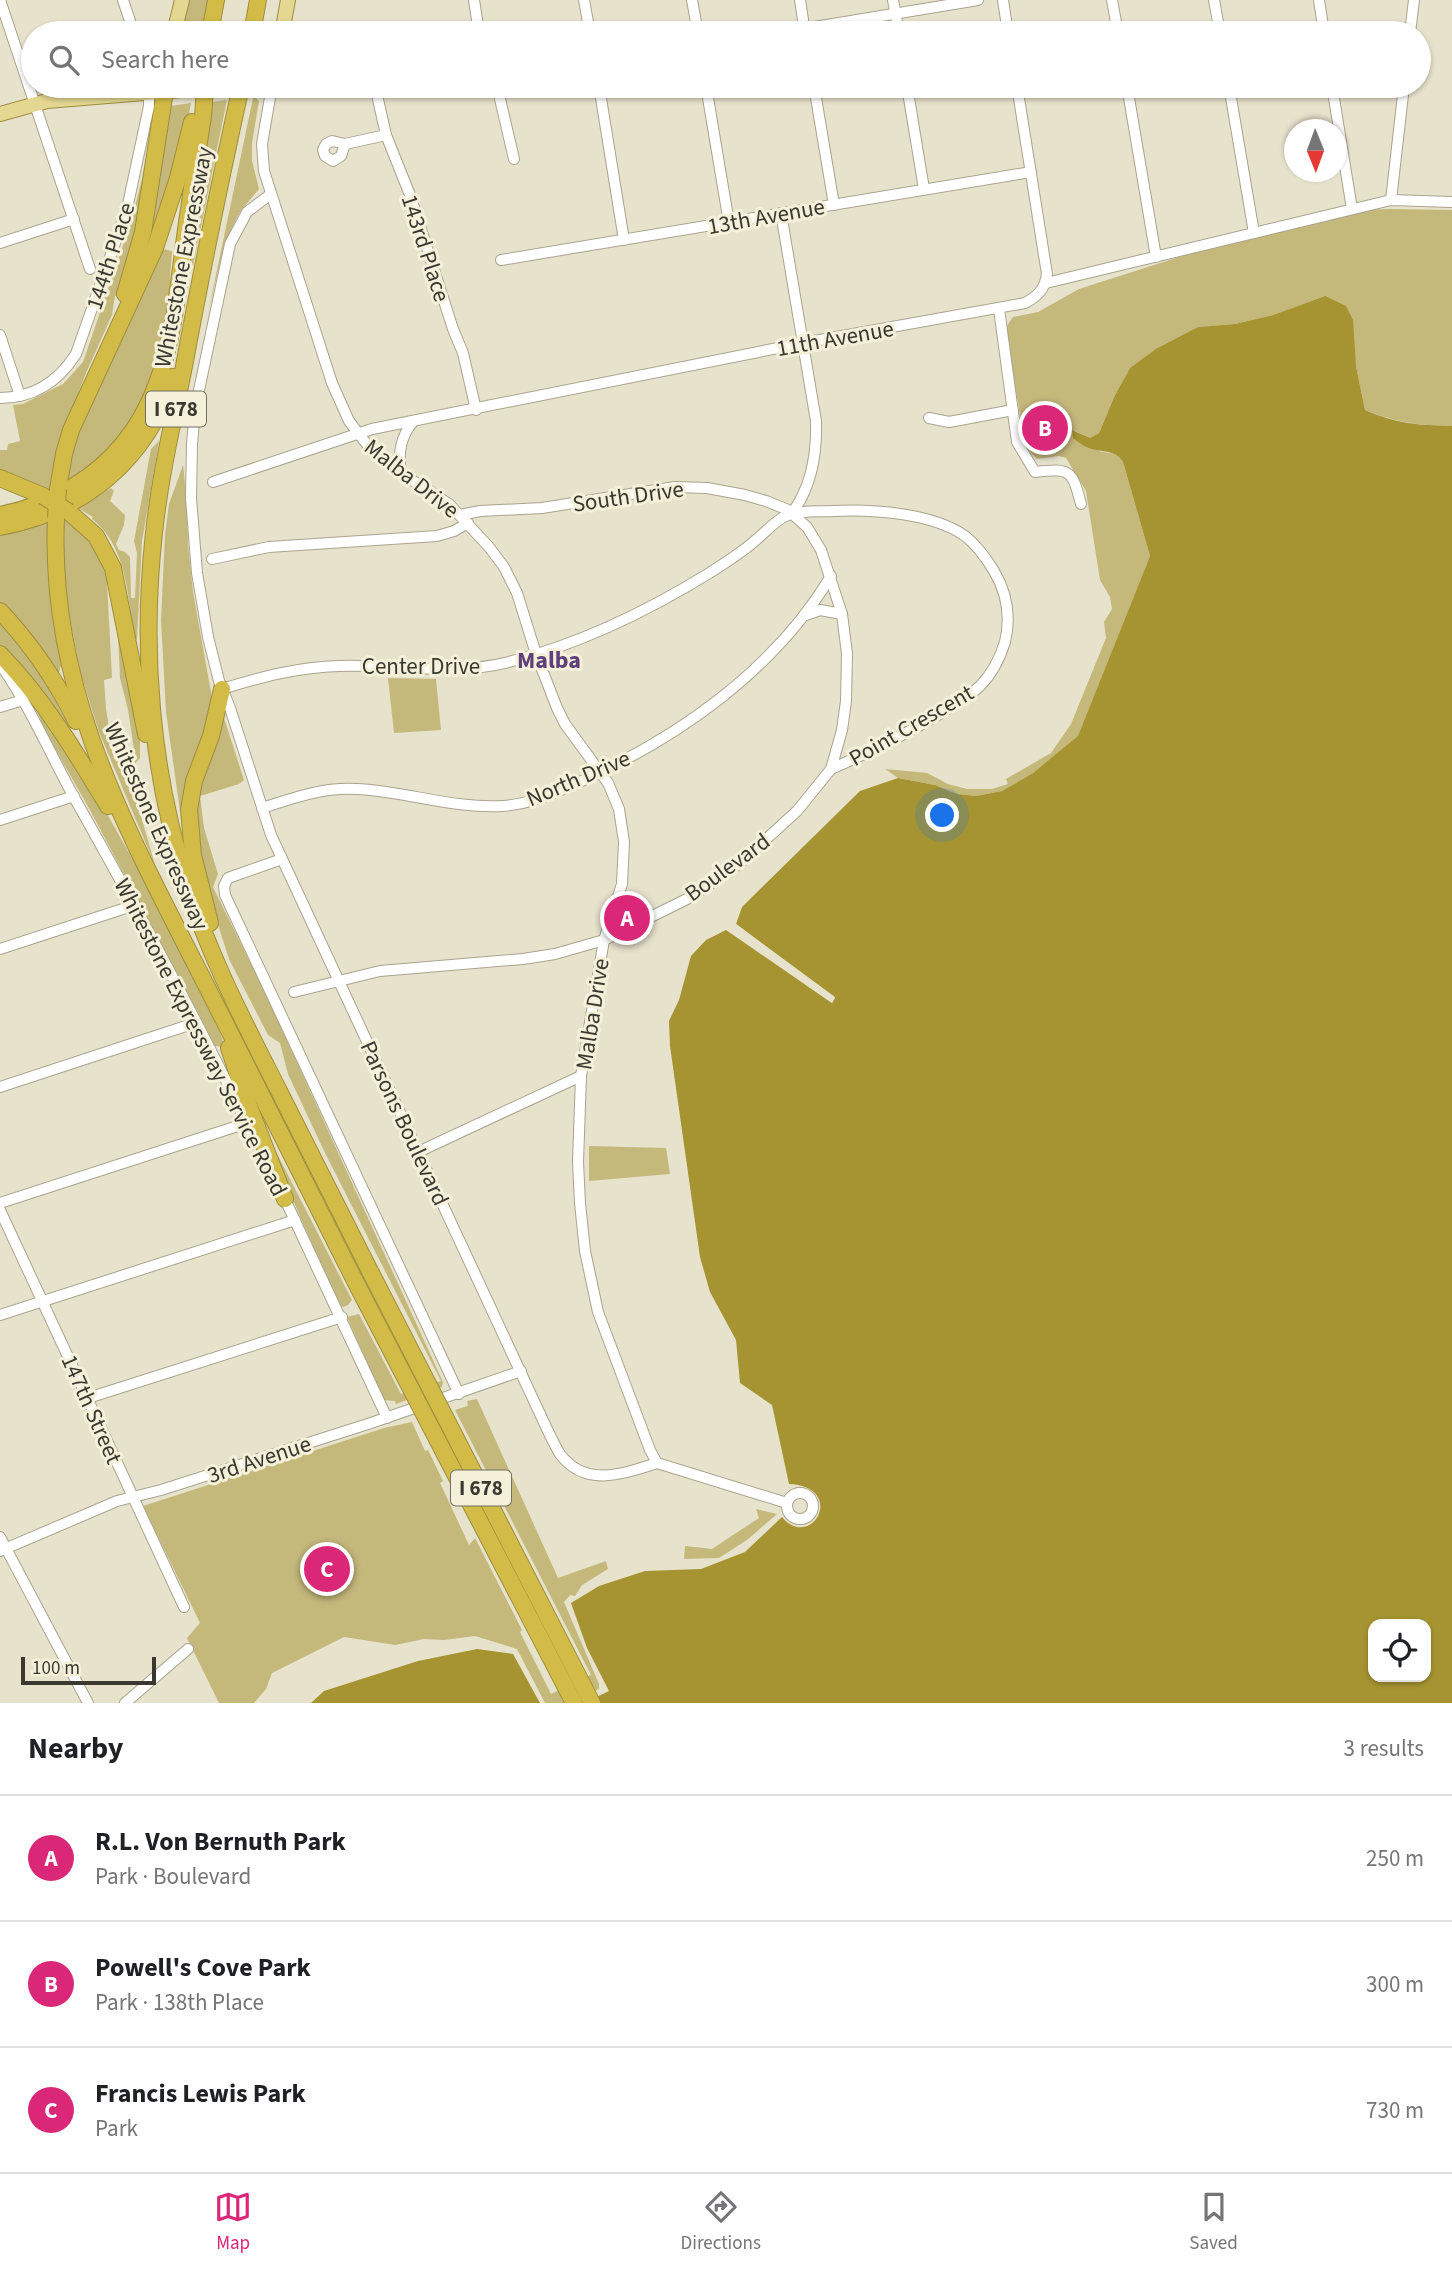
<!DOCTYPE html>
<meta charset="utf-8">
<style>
body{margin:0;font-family:"Source Sans 3",sans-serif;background:#f6f6f6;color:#202124}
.controls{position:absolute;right:21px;bottom:21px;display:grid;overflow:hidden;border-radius:14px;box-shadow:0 2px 5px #0004}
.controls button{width:63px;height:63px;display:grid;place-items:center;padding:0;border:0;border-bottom:2px solid #e0e0e0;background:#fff;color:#202124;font:35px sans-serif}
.compass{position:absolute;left:1284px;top:119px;width:63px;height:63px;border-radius:50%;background:#fff;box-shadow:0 2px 5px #0004;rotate:179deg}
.scale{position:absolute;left:21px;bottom:18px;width:135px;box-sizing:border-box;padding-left:7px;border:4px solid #3a382f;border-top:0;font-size:19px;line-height:24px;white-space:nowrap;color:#3a382f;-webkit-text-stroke:5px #f4f0d9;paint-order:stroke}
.you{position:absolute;left:943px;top:816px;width:24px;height:24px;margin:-18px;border:5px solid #fff;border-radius:50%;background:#1a73e8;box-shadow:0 0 0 10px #1a73e833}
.badge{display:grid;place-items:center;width:46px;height:46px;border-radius:50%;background:#db2777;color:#fff;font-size:23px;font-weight:700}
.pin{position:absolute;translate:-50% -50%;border:4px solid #fff;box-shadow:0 2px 7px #0006}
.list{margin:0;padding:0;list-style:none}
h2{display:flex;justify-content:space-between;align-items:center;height:91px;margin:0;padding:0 28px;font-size:30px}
h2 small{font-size:23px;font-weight:400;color:#757577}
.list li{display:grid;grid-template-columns:46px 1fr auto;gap:21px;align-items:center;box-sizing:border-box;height:126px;padding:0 28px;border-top:2px solid #e0e0e0}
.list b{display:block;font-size:26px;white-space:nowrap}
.list p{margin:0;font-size:23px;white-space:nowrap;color:#757577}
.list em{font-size:23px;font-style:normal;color:#757577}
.icon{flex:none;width:38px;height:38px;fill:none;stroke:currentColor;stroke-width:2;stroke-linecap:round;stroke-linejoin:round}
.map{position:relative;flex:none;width:1452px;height:1703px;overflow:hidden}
.search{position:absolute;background:#fff;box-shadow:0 2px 5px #0004;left:21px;right:21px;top:21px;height:77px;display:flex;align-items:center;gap:18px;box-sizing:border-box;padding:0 24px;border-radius:38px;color:#757577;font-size:26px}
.sheet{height:469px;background:#fff}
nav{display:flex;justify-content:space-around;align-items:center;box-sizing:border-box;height:98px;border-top:2px solid #e0e0e0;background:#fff;font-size:19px;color:#757577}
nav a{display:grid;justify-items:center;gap:4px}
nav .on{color:#db2777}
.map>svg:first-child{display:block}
</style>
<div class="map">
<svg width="1452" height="1703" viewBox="0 0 1452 1703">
<rect width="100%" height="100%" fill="#e7e2cc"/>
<!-- green -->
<g fill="#c4b87b">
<polygon points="185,0 207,0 203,33 179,33"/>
<polygon points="253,98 256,98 259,101 252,143 252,161 259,189 239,213 225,242 208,313"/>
<polygon points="227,100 193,266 188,265 201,168 212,102"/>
<polygon points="191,103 182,151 152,245 146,245 170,106"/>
<polygon points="154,111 156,112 136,241 120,295 115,296 112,315 86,373 65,428 52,492 0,472 0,450 7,450 8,444 20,441 13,405 23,404 63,384 83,362 129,228 143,176"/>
<path d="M1391 209 1452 210V426C1417 425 1398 423 1365 410L1356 366 1325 296 1273 315 1235 324 1198 327 1130 368 1115 395 1099 433 1090 438 1073 430C1080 436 1088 445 1097 450 1107 455 1116 450 1123 462L1150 556 1078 737 1033 773 1002 791 976 796 957 794 935 785 898 778 885 769 927 773 948 784 967 789H992L1008 784 1006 779 1051 753 1071 724 1106 638 1104 622 1112 609 1110 597 1100 580 1086 491 1066 458 1059 456 1037 459 1031 453 1024 437 1006 334V327L1013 317 1038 312 1079 289 1201 250 1361 210Z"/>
<polygon points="163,249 172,251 169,294 158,351 141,408 119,445 67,485 72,445 87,408"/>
<path d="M159 441 142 541 137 640 134 637C128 597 127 546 92 519L93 517 78 508 111 488 114 491 110 501 125 515 124 525 116 544 119 550 125 552 130 557 131 598H135L137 553 134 541 151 449Z"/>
<polygon points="183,465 187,501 188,544 193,592 212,698 208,730 190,767 180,811 166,712 161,620 165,535 169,504"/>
<polygon points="62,515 79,525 106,563 112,678 104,680 106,709 114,759 135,756 128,710 120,678 116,591 140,733 140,758 128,771 155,865 99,732 80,671 68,607 62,594"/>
<polygon points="49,520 47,541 50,542 62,662 57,680 0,607 0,532"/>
<polygon points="0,621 38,667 92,772 0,647"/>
<polygon points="388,678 436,679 441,730 394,733"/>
<polygon points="35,705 88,780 137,867 196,983 220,1033 225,1047 215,1046 90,810 44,729"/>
<polygon points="223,719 225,721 244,780 239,784 200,796 204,828 218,874 213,887 262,986 443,1382 442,1387 396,1404 395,1401 384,1400 347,1317 359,1314 401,1394 441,1381 326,1155 288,1074 280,1043 268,1035 229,959 202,875 193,813 198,786"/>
<polygon points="270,1140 352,1300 348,1305 343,1307 338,1303 271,1150"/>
<polygon points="589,1146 666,1148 670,1174 589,1181"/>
<polygon points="477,1399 558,1578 606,1561 608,1569 582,1585 575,1596 570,1595 564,1602 599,1684 599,1689 567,1703 545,1703 517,1649 475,1636 444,1640 424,1639 395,1645 344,1637 272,1673 266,1689 254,1703 219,1703 187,1638 200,1623 143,1506 384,1428 412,1422 425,1451 428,1450 443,1481 440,1483 469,1545 475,1538 522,1630 520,1632 551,1694 591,1675 455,1410 468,1406 467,1401"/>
<polygon points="756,1509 777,1514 747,1540 719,1558 684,1559 685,1546 712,1549 759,1518"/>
</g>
<!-- water -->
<g fill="#a69331" fill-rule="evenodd">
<path d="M1325 296 1346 306 1353 320 1356 366 1365 410C1398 424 1417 425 1452 426V1703H584L609 1691 587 1648 571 1603 599 1586 645 1571 701 1569 745 1552 782 1517C811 1552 848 1487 789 1484L772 1405 740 1383 736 1340 710 1292 700 1257 670 1046 669 1021 679 1000 691 956 706 940 726 930 832 1003 835 997 736 924 742 907 860 791 898 778 935 785 957 794 976 796 1002 791 1033 773 1078 736 1150 556 1123 462C1115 449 1102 453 1089 448 1083 446 1078 442 1073 438L1072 430 1090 438 1099 433 1115 395 1130 368 1156 349 1198 327 1235 324 1273 315ZM1373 1624H1426V1677H1373Z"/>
<polygon points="477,1649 513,1654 540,1703 311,1703 324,1691 418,1661"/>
</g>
<!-- pier -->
<polygon fill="#e7e2cc" points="736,924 835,998 832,1003 723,927 728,927 816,988 734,927 733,925"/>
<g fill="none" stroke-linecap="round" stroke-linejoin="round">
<defs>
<g id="minor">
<polyline points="0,0 90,269"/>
<polyline points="123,0 134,33"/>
<polyline points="474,0 479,33"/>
<polyline points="584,0 590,33"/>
<polyline points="692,0 698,33"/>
<polyline points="800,0 805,33"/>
<polyline points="893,0 899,33"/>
<polyline points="1003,0 1008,33"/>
<polyline points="1112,0 1118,33"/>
<polyline points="1214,0 1220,33"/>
<polyline points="1319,0 1324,33"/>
<polyline points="778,33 978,0"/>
<polyline points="1410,33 1414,0"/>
<polyline points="272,86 262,144 264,171 332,383 349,421 369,447 395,469 449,504 489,547 504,567 517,593 536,654 557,708 565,724 608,783 619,809 624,842 622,884 604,940 581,1076 578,1162 580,1203 585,1251 598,1312 650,1450 657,1463 787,1503"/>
<polyline points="375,86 386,135 410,195 453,329 463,353 476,410"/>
<polyline points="497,86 514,159"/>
<polyline points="599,86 624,240"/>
<polyline points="706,86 729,223"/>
<polyline points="814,86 834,205"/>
<polyline points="907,86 924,189"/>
<polyline points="1127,86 1156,257"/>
<polyline points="1229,86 1254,233"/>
<polyline points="1332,86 1352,209"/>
<polygon points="332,141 345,144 341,156 333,161 325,156 323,150 326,144"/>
<polyline points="345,144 386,135"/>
<path d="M271 194 247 212 230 244 195 409 192 444 191 498 197 573 208 637 219 681 230 708 271 835 547 1429C551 1437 555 1446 560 1454 585 1488 623 1474 657 1463"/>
<polyline points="1391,200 1404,86"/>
<path d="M781 213 816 421C817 454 812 486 792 513"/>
<polyline points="0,243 74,219"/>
<polyline points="501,260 1031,172"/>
<polyline points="1046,283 1391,200 1452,202"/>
<path d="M999 309 1017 442 1035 472C1071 468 1072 470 1081 504"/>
<polyline points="0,335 20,396"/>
<path d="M0 398C33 398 58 382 76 354L127 209 149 106V86"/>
<polyline points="929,418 949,422 1013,410"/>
<path d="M401 473C398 454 400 438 412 423"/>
<path d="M213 482 372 429 803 343 1025 303C1038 296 1045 289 1047 274L1017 86"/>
<polyline points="212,559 269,547 437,536 454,531 468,523"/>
<polyline points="806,615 820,610 842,614"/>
<path d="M0 664C30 706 50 754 75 799 137 909 198 1020 252 1134"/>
<path d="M222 689C261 677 298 667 339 666 395 664 453 676 509 662 580 644 648 611 711 572 726 562 743 552 757 539 767 531 775 520 788 515 801 510 819 512 833 511 872 509 933 513 965 536 977 545 986 558 994 571 1007 593 1011 617 1005 642 1000 658 992 674 980 686 968 698 952 706 938 715 904 735 868 753 831 769"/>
<polyline points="0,707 23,700"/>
<path d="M262 808C293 798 323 787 356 789 405 791 453 809 503 806 532 804 559 791 584 780 682 735 775 669 831 576"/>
<polyline points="0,820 74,796"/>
<polyline points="282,859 228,878 224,886 225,895 459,1394"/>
<polyline points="619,896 646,919"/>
<polyline points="0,949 135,905"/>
<polyline points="294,992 380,971 523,959 555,954 604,940 691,897 740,863 797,811 831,769 842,730 846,701 847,654 842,614 821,550 807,527 788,510 766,501 745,495 707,488 675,487 542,508 480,511 460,515"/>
<polyline points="0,1087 195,1023"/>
<polyline points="418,1152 581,1076"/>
<polyline points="283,1195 387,1418"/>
<polyline points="0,1203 247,1123"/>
<polyline points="0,1210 184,1607"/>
<polyline points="0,1315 295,1220"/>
<polyline points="88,1398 342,1317"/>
<circle cx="800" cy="1506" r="13"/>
<polyline points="0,1537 88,1703"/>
<polyline points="0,1551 117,1501 161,1490 371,1423 521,1371"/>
<polyline points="125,1703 188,1649"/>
</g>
<g id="major">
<polyline points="174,33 182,0"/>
<polyline points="282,33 288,0"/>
<polyline points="0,114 47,101 193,89"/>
</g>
<g id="highway">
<polyline points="210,33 216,0"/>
<polyline points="252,33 258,0"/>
<path d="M241 86C221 177 202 269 185 361 174 418 160 475 154 533 141 650 151 772 187 884 209 956 244 1022 278 1089 309 1150 340 1211 371 1273"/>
<polyline points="125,294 143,232 165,91"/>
<polyline points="0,478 43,496"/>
<polyline points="58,489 64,454 71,430 155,248 178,178 192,122"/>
<polyline points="69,512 96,536 113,568 146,734"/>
<path d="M0 515C27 510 51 500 74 486 164 432 172 338 184 244 190 201 196 159 203 117L205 86"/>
<path d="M56 518C48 694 130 835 207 987 256 1085 306 1183 355 1281"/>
<path d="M0 527C85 511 147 460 173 377"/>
<path d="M0 611C31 644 56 680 76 721"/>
<path d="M0 654C44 699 76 753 108 806"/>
<polyline points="210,923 193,855 189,810 194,781 211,736 222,689"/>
<polyline points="229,1048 245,1096 285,1199"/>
</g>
</defs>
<!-- minor casing -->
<use href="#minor" stroke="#a8a48e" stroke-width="12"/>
<!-- major casing -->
<use href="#major" stroke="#9d8e3f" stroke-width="16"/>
<!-- highway casing -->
<use href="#highway" stroke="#9d8e3f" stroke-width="18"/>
<!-- minor -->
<use href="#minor" stroke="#fff" stroke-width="10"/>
<!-- major -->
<use href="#major" stroke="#e4d791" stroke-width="14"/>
<!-- highway -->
<use href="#highway" stroke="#d2bc47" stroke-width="16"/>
<defs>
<polyline id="major-bridge" points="193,89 228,86"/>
<g id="highway-bridge">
<polyline points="43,496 69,512"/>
<polyline points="56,518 58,489"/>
<polyline points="371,1273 592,1703"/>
<polyline points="355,1281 574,1703"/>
</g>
</defs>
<!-- major-bridge casing -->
<use href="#major-bridge" stroke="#9d8e3f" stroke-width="16" stroke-linecap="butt"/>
<!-- highway-bridge casing -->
<use href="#highway-bridge" stroke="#9d8e3f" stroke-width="18" stroke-linecap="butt"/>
<!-- major-bridge -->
<use href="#major-bridge" stroke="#e4d791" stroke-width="14"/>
<!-- highway-bridge -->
<use href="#highway-bridge" stroke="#d2bc47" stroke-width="16"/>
</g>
<g text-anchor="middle" stroke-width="6" stroke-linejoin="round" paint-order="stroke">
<!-- shield labels -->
<g fill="#f4f0d9" stroke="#726f62" stroke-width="2">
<rect x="146" y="391.5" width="60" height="35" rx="5"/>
<rect x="451" y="1470.5" width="60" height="35" rx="5"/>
</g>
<g font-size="21" font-weight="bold" fill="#3a382f">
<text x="176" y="416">I 678</text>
<text x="481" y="1495">I 678</text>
</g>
<!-- street labels -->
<g font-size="23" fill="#3a382f" stroke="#f4f0d9">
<text transform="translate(766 216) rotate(-10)" y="8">13th Avenue</text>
<text transform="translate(426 248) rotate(72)" y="8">143rd Place</text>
<text transform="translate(110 256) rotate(-72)" y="8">144th Place</text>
<text transform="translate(183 257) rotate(-79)" y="8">Whitestone Expressway</text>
<text transform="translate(835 338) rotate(-10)" y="8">11th Avenue</text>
<text transform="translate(412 478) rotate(38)" y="8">Malba Drive</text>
<text transform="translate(628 496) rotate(-8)" y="8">South Drive</text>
<text x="421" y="674">Center Drive</text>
<text transform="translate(911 725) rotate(-30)" y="8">Point Crescent</text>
<text transform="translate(578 778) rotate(-23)" y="8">North Drive</text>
<text transform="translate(157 826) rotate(66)" y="8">Whitestone Expressway</text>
<text transform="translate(727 867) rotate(-36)" y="8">Boulevard</text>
<text transform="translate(592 1014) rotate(-81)" y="8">Malba Drive</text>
<text transform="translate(201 1037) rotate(63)" y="8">Whitestone Expressway Service Road</text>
<text transform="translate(405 1123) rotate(65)" y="8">Parsons Boulevard</text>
<text transform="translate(92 1409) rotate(66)" y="8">147th Street</text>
<text transform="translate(259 1459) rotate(-18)" y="8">3rd Avenue</text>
</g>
<!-- neighbourhood labels -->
<g font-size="24" font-weight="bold" fill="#60407b" stroke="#f4f0d9">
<text x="549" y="668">Malba</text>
</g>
</g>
</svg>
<div class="controls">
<button><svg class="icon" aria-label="locate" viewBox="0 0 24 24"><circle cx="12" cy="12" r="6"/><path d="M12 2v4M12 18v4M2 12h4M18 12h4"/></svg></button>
</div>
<svg class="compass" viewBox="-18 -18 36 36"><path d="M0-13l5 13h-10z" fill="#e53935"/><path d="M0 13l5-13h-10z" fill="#757577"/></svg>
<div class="scale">100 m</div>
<div class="you"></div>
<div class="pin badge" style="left:627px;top:918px">A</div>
<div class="pin badge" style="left:1045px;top:428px">B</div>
<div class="pin badge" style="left:327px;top:1569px">C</div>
<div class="search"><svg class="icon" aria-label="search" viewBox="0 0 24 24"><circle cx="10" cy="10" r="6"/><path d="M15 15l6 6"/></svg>Search here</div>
</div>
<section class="sheet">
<h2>Nearby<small>3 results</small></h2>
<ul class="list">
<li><span class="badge">A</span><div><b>R.L. Von Bernuth Park</b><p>Park · Boulevard</p></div><em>250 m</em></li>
<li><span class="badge">B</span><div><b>Powell's Cove Park</b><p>Park · 138th Place</p></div><em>300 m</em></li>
<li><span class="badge">C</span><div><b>Francis Lewis Park</b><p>Park</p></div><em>730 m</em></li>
</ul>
</section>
<nav>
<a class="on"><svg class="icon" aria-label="map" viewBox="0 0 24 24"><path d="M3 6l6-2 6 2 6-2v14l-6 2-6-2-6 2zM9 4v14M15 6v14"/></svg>Map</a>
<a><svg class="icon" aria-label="directions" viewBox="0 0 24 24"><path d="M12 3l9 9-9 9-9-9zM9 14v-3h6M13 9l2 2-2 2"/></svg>Directions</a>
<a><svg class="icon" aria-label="saved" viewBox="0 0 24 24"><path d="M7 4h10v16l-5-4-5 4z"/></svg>Saved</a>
</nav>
